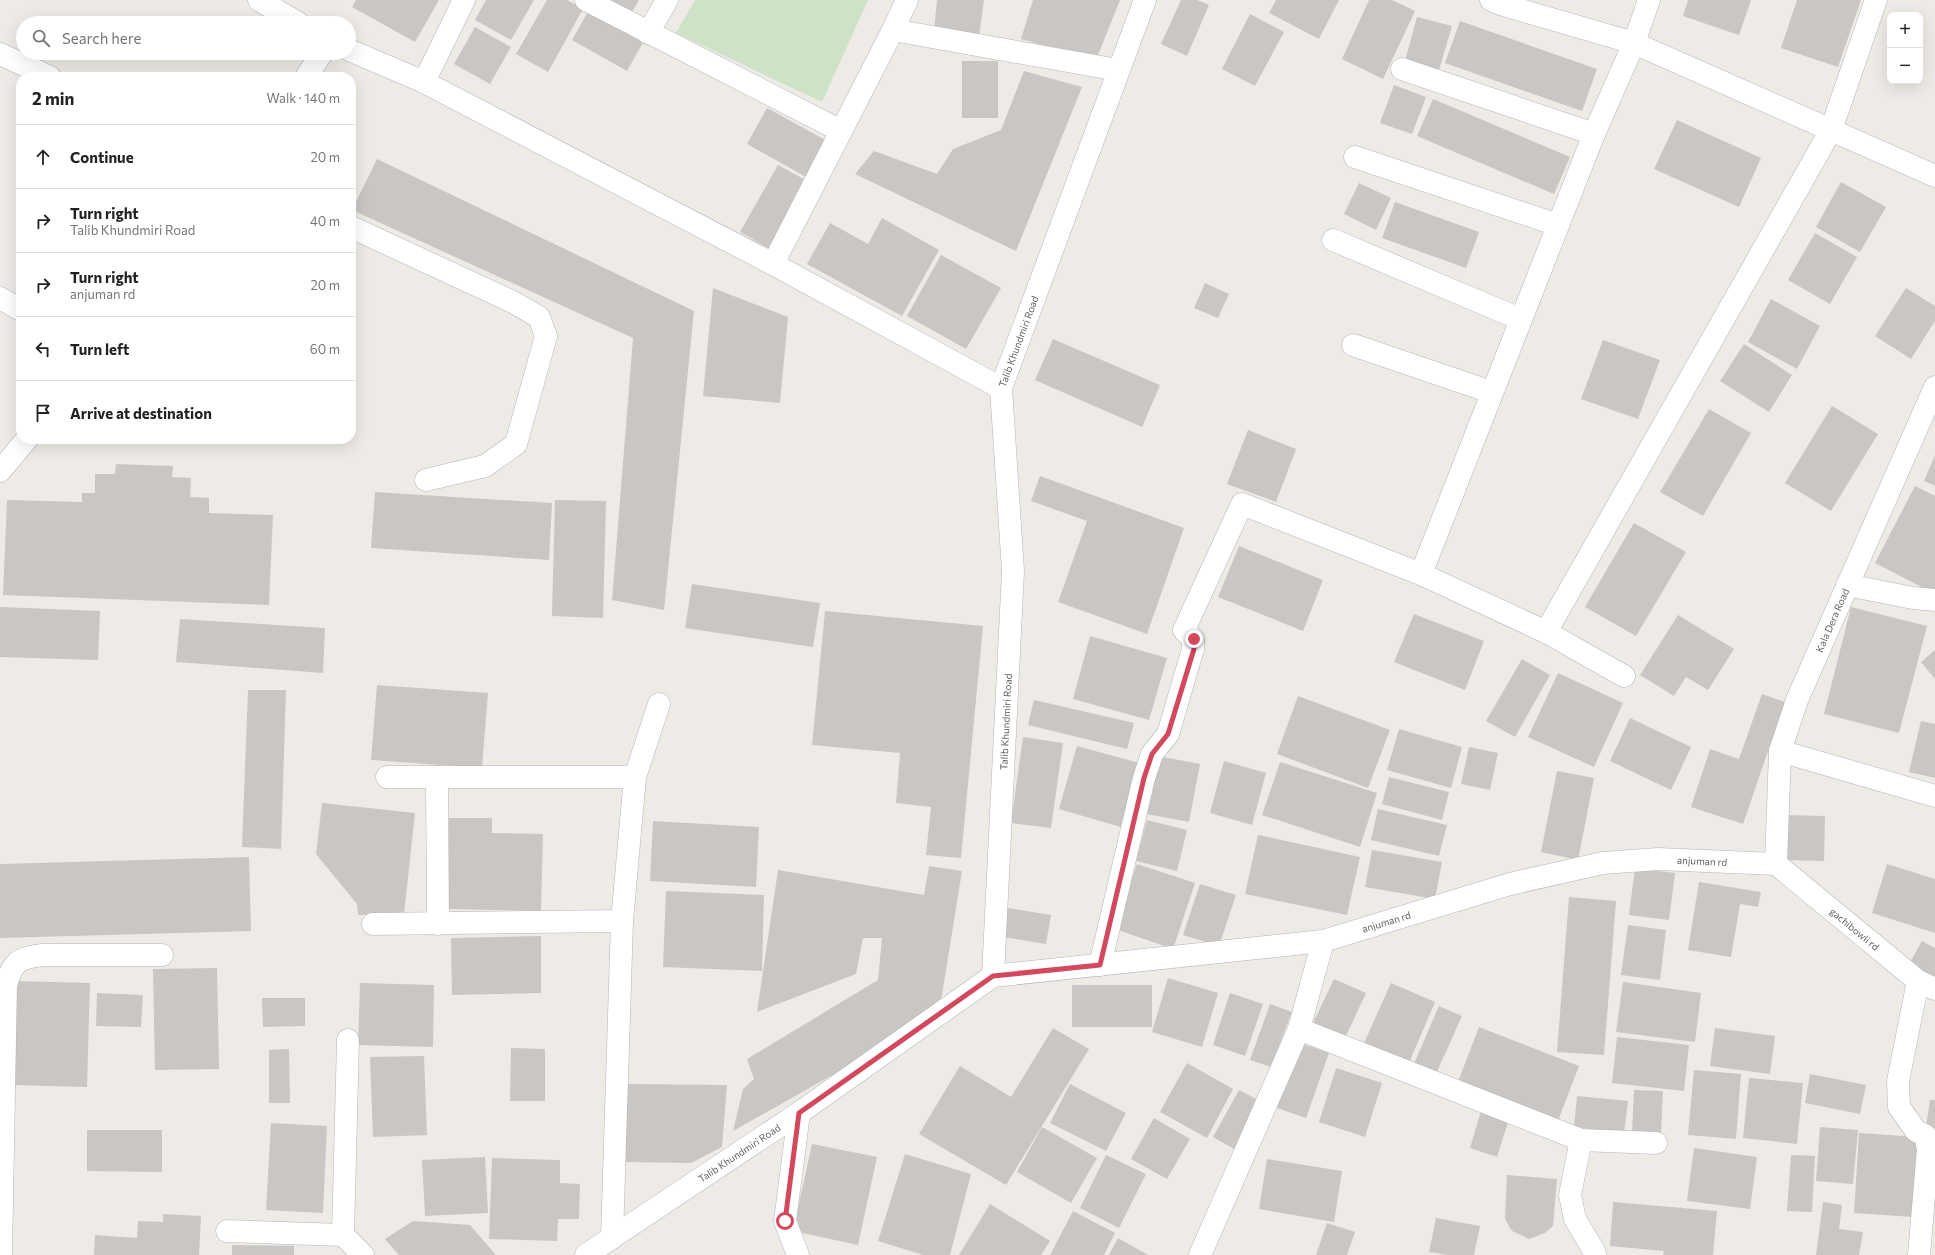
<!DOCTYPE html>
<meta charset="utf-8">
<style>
body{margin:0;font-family:Commissioner,sans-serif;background:#f2f2f2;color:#222}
.controls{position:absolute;right:12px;top:12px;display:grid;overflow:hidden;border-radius:8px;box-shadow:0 4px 16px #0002}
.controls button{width:36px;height:36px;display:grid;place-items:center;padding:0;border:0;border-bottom:1px solid #e0e0e0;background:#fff;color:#222;font:20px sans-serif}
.stop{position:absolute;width:12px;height:12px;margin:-9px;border:3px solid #d3485d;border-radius:50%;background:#fff}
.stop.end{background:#d3485d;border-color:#fff;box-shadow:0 1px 4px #0008}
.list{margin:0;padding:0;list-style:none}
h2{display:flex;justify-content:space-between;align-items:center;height:52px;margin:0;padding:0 16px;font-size:17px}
h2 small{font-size:13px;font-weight:400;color:#767676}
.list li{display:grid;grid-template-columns:26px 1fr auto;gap:12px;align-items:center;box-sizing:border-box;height:64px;padding:0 16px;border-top:1px solid #e0e0e0}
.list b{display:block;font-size:15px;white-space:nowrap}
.list p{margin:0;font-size:13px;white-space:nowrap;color:#767676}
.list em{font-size:13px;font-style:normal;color:#767676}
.icon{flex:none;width:22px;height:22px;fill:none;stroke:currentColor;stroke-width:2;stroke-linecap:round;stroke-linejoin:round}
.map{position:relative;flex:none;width:1935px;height:1255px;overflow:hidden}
.search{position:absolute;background:#fff;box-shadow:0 4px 16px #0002;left:16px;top:16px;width:340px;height:44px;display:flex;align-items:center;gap:10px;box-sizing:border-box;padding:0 14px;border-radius:22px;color:#767676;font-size:15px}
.panel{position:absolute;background:#fff;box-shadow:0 4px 16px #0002;left:16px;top:72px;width:340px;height:372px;border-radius:16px}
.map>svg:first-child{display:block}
</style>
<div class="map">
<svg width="1935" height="1255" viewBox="0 0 1935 1255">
<rect width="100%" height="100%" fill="#eeebe7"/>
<!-- green -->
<polygon fill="#cde2c7" points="695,0 868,0 822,102 676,33"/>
<!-- building -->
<g fill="#cac6c3">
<polygon points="356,0 439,0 415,42 352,7"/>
<polygon points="486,0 534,0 511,40 475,20"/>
<polygon points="547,0 567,0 583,9 548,72 516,54"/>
<polygon points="603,0 639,0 630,15"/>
<polygon points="937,0 984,0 979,36 934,31"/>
<polygon points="1033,0 1120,0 1096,60 1021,39"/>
<polygon points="1181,0 1197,0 1209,5 1187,56 1161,44"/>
<polygon points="1276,0 1339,0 1319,39 1269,13"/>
<polygon points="1369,0 1392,0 1415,11 1383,79 1342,59"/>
<polygon points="1688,0 1751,0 1739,35 1683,16"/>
<polygon points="1797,0 1861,0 1838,67 1781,48"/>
<polygon points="590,8 645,39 627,71 572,40"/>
<polygon points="1250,14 1284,32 1255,86 1222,69"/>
<polygon points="1417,17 1452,26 1439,70 1405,61"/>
<polygon points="1460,21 1597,69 1582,111 1445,63"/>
<polygon points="475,27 511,47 490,84 454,64"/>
<rect x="962" y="61" width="36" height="57"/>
<polygon points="1024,71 1082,87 1016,251 855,174 874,151 937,174 953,149 1001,130"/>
<polygon points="1394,85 1426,97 1412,134 1380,123"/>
<polygon points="1433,99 1570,157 1554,194 1417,136"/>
<polygon points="767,108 829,142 808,178 747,144"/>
<polygon points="1677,120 1761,158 1739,207 1654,169"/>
<polygon points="377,159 694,311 664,610 612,600 633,338 352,210"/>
<polygon points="778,165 811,183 773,251 740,232"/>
<polygon points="1841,182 1886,207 1860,252 1816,227"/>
<polygon points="1359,183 1391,198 1376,230 1344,214"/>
<polygon points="1395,202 1479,232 1466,268 1382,238"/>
<polygon points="882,218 939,250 902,316 807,264 830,223 868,244"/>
<polygon points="1815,233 1857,257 1830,304 1788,280"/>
<polygon points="941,255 1001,288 966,349 907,316"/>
<polygon points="1205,283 1229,294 1218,318 1194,308"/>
<polygon points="713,288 788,317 780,403 703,396"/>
<polygon points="1906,288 1935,306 1935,321 1911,359 1875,336"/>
<polygon points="1771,299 1820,326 1797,369 1748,342"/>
<polygon points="1053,339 1160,385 1142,427 1035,380"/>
<polygon points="1603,340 1660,360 1638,419 1581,399"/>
<polygon points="1744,344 1792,375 1769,412 1720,381"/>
<polygon points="1832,406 1878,434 1831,511 1785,483"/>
<polygon points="1709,409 1751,433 1703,516 1660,492"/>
<polygon points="1248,430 1296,449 1276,502 1227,484"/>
<polygon points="1935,455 1935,486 1924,481"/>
<polygon points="116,464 173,466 172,477 191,478 190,497 209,498 209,513 273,515 269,605 3,595 7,500 82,502 82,493 95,493 95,474 115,474"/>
<polygon points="1040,476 1184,528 1147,634 1058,602 1087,521 1031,501"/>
<polygon points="1915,486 1935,496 1935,594 1875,563"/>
<polygon points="375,492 552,503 549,560 371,548"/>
<polygon points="555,500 606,501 603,618 552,616"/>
<polygon points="1634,523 1686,552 1636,636 1585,607"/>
<polygon points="1239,546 1323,580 1303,631 1218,597"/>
<polygon points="692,584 820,603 813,647 685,628"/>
<polygon points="0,607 100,611 98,660 0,657"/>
<polygon points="1851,607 1927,626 1899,733 1824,714"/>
<polygon points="825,611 983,626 961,858 926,855 931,807 896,803 900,753 812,745"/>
<polygon points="1414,614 1484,641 1465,690 1394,662"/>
<polygon points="1678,615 1734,649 1708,690 1686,677 1674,696 1640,675"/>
<polygon points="180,619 325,628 323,673 176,662"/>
<polygon points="1090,636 1167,658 1149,720 1073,699"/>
<polygon points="1935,650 1935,679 1921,662"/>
<polygon points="1522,659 1550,675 1515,737 1486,721"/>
<polygon points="1558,673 1623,703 1594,767 1528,737"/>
<polygon points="377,685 488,693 482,768 371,760"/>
<polygon points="248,690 286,690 281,849 242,847"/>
<polygon points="1762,694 1785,702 1743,824 1691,807 1710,749 1739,759"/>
<polygon points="1298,696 1390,730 1368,788 1277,754"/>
<polygon points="1034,700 1134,723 1127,749 1028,725"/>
<polygon points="1630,718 1691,747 1671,790 1610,761"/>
<polygon points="1921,721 1935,724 1935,778 1909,772"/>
<polygon points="1399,729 1462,747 1451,788 1387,770"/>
<polygon points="1023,737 1063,743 1051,828 1011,823"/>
<polygon points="1077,746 1143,764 1124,828 1059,809"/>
<polygon points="1469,747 1498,753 1490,790 1461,784"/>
<polygon points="1158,756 1200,764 1189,822 1147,814"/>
<polygon points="1224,761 1266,773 1252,825 1210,813"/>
<polygon points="1280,762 1377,793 1360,847 1262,815"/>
<polygon points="1557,771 1594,778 1578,860 1541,852"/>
<polygon points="1389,777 1449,792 1442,820 1382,804"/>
<polygon points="322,803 415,813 404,914 358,915 357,904 316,854"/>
<polygon points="1378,809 1447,825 1439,856 1371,840"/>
<polygon points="1786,815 1825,816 1824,861 1784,860"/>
<polygon points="448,818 492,818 492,833 543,834 541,911 446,909"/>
<polygon points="1147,820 1187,830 1177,871 1136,861"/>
<polygon points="653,821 759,827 756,887 650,881"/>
<polygon points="1258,835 1360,857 1347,915 1245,894"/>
<polygon points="1372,850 1442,862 1435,899 1365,887"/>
<polygon points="249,857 251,931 0,938 0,864"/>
<polygon points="1137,864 1195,883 1173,949 1115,929"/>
<polygon points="1887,864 1935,879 1935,933 1872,913"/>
<polygon points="929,866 962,871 941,1001 914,1029 733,1131 743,1089 754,1079 747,1059 878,980 882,938 863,938 856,974 757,1012 778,870 924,895"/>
<polygon points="1635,868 1675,873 1669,920 1629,915"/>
<polygon points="1699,882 1761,892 1758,907 1740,904 1731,957 1688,950"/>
<polygon points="1200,884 1236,895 1219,946 1183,935"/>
<polygon points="666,891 764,895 762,971 663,967"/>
<polygon points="1569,897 1616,901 1604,1055 1557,1052"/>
<polygon points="1003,907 1051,915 1046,944 998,936"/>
<polygon points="1628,925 1666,930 1660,980 1621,975"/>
<polygon points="541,936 541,993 452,995 451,938"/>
<polygon points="1922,941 1935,948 1935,980 1908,966"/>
<polygon points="217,968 219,1069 155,1070 153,969"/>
<polygon points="1168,978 1218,993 1202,1047 1152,1032"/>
<polygon points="1334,979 1366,993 1345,1038 1313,1023"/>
<polygon points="15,981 90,983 87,1087 12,1085"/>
<polygon points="1623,982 1701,993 1695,1042 1616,1032"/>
<polygon points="360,983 434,985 433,1047 358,1045"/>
<polygon points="1391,983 1435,1002 1409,1063 1364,1043"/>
<rect x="1072" y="985" width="80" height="42"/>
<polygon points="97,993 143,995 141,1027 96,1026"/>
<polygon points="1230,993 1263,1004 1245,1056 1213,1045"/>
<polygon points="262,998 305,998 305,1026 263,1027"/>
<polygon points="1270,1004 1292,1012 1271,1067 1250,1060"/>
<polygon points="1439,1006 1462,1016 1435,1076 1413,1066"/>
<polygon points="1479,1027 1579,1066 1556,1126 1456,1087"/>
<polygon points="1053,1028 1089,1049 1006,1185 919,1134 960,1066 1011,1097"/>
<polygon points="1715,1028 1775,1036 1770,1074 1710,1066"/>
<polygon points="1617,1037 1689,1045 1684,1091 1612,1083"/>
<polygon points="1300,1043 1329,1053 1306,1118 1277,1108"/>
<polygon points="511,1048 545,1049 545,1101 510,1101"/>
<polygon points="289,1049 290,1103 269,1103 269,1050"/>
<polygon points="424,1056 427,1135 373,1137 370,1057"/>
<polygon points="1187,1063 1233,1089 1207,1138 1160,1112"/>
<polygon points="1336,1068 1382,1083 1365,1137 1319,1122"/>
<polygon points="1694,1070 1741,1074 1736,1139 1688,1135"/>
<polygon points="1810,1074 1866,1085 1860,1114 1805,1103"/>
<polygon points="1749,1078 1803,1083 1797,1144 1743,1138"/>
<polygon points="624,1084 727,1085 722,1147 691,1163 623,1162"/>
<polygon points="1070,1084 1126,1113 1106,1151 1050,1123"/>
<polygon points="1239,1090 1262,1102 1236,1150 1213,1137"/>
<polygon points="1634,1090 1663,1091 1661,1134 1632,1133"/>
<polygon points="1577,1096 1628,1101 1624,1133 1574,1127"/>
<polygon points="1930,1100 1935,1100 1935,1128 1926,1127"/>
<polygon points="1481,1111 1509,1119 1497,1157 1470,1148"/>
<polygon points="1154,1118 1190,1139 1167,1179 1131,1159"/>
<polygon points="271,1123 327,1126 323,1213 266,1210"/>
<polygon points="1042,1127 1097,1158 1071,1203 1017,1172"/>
<polygon points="1820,1127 1858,1130 1853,1184 1816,1181"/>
<polygon points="87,1130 162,1130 162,1172 87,1171"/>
<polygon points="1859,1133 1918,1137 1913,1217 1854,1213"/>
<polygon points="812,1144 877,1157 858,1245 793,1231"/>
<polygon points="1694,1148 1757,1157 1750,1209 1687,1201"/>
<polygon points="905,1154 971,1174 950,1255 923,1255 878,1241"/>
<polygon points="1106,1155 1146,1174 1119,1228 1080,1208"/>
<polygon points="1791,1155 1815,1156 1812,1212 1787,1211"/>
<polygon points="485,1157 488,1213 425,1216 422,1160"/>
<polygon points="492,1158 560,1160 560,1183 580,1184 579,1219 558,1219 557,1241 489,1239"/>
<polygon points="1267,1159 1342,1171 1334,1222 1259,1209"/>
<polygon points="1507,1175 1557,1179 1553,1226 1545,1233 1529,1239 1512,1231 1505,1219"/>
<polygon points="1613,1202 1717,1211 1713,1255 1663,1255 1664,1251 1610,1246"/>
<polygon points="1823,1202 1842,1205 1839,1229 1863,1232 1859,1255 1816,1255"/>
<polygon points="990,1204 1050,1241 1041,1255 959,1255"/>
<polygon points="1073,1211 1115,1233 1104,1255 1050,1255"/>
<polygon points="163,1214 201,1216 199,1255 94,1255 95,1235 137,1238 138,1221 163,1222"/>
<polygon points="1436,1218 1480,1226 1474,1255 1447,1255 1429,1252"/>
<polygon points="413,1221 470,1225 496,1255 399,1255 385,1239"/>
<polygon points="1327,1223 1355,1232 1347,1255 1316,1255"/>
<polygon points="1118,1238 1148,1255 1109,1255"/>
<polygon points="232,1245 294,1246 294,1255 232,1255"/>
</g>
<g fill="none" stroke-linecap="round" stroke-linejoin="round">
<defs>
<g id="minor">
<polyline points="259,0 298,23"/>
<polyline points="586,0 841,131"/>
<polyline points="1491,0 1500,4 1634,43 1935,176"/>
<polyline points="893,30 1118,70"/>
<polyline points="648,33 667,0"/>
<polyline points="349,50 424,82 773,264 1001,388"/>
<polyline points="0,54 50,77"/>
<polyline points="1402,69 1594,134"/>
<polyline points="306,77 322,53"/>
<polyline points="424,82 464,0"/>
<polyline points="1355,157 1558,225"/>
<polyline points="351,227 513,302 539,317 546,336 516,444 485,466 426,480"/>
<polyline points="1333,240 1520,319"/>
<polyline points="773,264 893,30 907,0"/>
<polyline points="0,298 21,310"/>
<polyline points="1353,345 1491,392"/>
<polyline points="0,471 27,439"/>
<polyline points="1421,574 1594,134 1634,43 1649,0"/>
<polyline points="1847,585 1913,598 1935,600"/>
<polyline points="1546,632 1831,130 1876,0"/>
<polyline points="1780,751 1935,796"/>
<polyline points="387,777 635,777"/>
<polyline points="437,777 438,924"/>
<path id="s1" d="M1776 864 1780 751 1797 700 1935 387"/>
<path id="s2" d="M1776 864 1918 981 1935 989"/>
<polyline points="373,924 622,921"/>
<polyline points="1100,965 1144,778 1152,754 1168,734 1193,649 1193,639 1184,630 1242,504 1421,574 1546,632 1624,676"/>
<path id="s3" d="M993 976 1323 941 1510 884 1603 863 1658 859 1776 864"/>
<polyline points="1918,981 1898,1081 1899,1107 1916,1131 1925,1135 1928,1149 1919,1255"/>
<polyline points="1299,1029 1581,1140 1656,1143"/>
<polyline points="348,1040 343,1235 363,1255"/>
<polyline points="1581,1140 1570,1195 1575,1219 1594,1251 1595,1255"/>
<polyline points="227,1231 343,1235"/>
<polyline points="612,1238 622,921 635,777 659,704"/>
<path d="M1 1255 6 986C12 962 18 958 42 955H162"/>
<path id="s4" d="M586 1255 799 1113 993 976 1013 571 1001 388 1145 0"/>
<polyline points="798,1255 785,1221 799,1113"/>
<polyline points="1200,1255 1299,1029 1323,941"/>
</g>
</defs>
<!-- minor casing -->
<use href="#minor" stroke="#b2b5b7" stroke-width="23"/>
<!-- minor -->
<use href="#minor" stroke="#fff" stroke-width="22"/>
</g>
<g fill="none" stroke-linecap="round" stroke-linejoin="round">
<!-- route -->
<polyline stroke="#d3485d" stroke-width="5" points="785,1221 799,1113 993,976 1100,965 1144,778 1152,754 1168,734 1194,649 1194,639"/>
</g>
<g text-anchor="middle" stroke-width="3.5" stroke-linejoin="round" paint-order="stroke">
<!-- street labels -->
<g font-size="10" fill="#5e6365" stroke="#fff">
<text dy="4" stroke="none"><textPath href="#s4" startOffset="1132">Talib Khundmiri Road</textPath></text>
<text dy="4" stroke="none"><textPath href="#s1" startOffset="254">Kala Dera Road</textPath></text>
<text dy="4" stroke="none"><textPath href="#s4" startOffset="748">Talib Khundmiri Road</textPath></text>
<text dy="4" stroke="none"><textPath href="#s3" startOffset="722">anjuman rd</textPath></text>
<text dy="4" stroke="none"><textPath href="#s3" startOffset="398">anjuman rd</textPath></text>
<text dy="4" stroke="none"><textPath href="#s2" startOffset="102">gachibowli rd</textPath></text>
<text dy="4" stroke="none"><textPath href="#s4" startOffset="184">Talib Khundmiri Road</textPath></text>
</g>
</g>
</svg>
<div class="controls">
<button>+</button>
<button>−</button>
</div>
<div class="stop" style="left:785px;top:1221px"></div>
<div class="stop end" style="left:1194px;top:639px"></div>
<div class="search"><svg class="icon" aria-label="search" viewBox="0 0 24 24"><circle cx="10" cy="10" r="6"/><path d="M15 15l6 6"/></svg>Search here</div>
<section class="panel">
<h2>2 min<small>Walk · 140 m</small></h2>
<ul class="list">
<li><svg class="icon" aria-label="ahead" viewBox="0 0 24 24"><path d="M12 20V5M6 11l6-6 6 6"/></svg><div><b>Continue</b></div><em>20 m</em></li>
<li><svg class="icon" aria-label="right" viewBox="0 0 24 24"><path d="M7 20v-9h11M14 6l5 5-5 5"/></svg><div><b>Turn right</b><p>Talib Khundmiri Road</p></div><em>40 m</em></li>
<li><svg class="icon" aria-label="right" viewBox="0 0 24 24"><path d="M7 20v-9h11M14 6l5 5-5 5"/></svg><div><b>Turn right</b><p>anjuman rd</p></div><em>20 m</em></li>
<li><svg class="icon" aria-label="left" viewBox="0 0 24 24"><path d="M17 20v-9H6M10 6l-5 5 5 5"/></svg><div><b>Turn left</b></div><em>60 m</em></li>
<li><svg class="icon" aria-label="arrive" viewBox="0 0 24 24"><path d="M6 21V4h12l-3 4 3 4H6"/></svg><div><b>Arrive at destination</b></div></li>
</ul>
</section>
</div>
